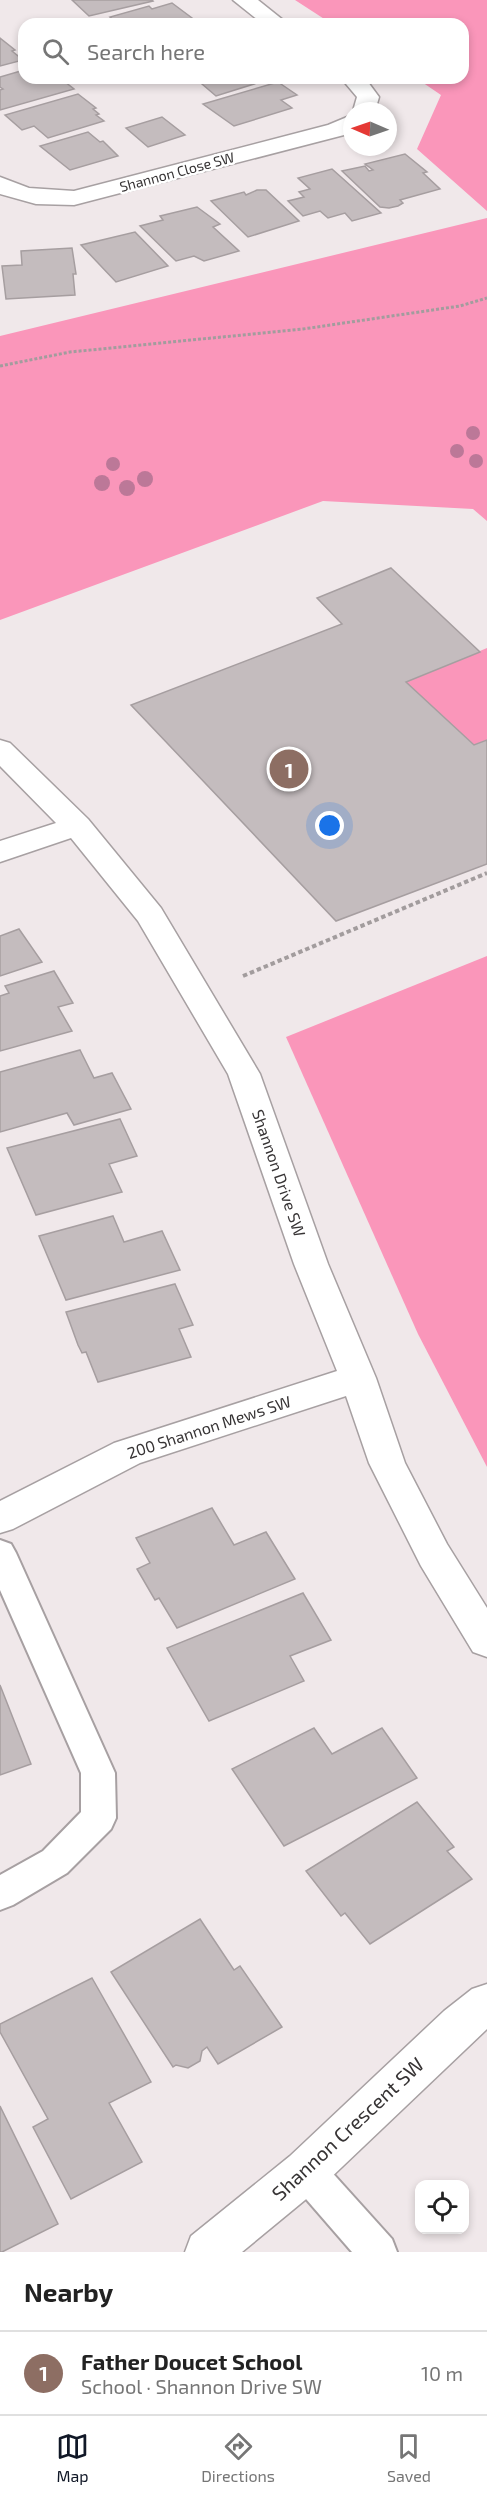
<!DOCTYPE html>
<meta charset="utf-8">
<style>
body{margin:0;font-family:"Exo 2",sans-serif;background:#f6f6f6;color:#222}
.controls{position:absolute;right:18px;bottom:18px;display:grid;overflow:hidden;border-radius:12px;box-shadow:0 3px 9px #0003}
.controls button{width:54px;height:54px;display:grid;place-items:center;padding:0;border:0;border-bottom:2px solid #e0e0e0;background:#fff;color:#222;font:30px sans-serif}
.compass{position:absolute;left:343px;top:102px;width:54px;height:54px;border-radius:50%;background:#fff;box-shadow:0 3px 9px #0003;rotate:272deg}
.you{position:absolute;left:330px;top:826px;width:21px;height:21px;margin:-15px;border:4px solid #fff;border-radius:50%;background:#1a73e8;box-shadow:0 0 0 9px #1a73e833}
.badge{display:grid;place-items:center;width:39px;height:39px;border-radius:50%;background:#111827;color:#fff;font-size:20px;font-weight:700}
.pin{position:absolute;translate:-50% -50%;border:3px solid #fff;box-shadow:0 2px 6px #0006}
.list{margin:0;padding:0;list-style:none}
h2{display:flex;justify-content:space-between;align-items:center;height:78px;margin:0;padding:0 24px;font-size:26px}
h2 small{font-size:20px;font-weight:400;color:#767676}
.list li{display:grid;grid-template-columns:39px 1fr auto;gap:18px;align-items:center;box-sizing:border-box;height:84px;padding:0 24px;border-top:2px solid #e0e0e0}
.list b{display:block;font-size:22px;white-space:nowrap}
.list p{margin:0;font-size:20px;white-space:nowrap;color:#767676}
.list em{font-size:20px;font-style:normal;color:#767676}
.icon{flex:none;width:33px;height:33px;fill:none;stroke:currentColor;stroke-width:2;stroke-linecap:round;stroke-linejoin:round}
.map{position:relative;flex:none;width:487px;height:2252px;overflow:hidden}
.search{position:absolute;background:#fff;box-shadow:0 3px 9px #0003;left:18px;right:18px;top:18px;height:66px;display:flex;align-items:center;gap:15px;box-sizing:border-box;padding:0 21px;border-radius:18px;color:#767676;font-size:22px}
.sheet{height:162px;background:#fff}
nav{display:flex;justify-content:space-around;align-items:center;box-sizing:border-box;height:84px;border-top:2px solid #e0e0e0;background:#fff;font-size:16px;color:#767676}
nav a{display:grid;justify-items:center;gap:3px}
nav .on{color:#111827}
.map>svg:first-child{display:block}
</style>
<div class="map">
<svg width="487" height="2252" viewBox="0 0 487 2252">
<rect width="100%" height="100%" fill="#f0e8ea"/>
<!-- green -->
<g fill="#fa96ba">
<polygon points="295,0 487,0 487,211 417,149 441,95 416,78 463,78 463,24 332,24"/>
<polygon points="487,218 487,521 473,509 323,501 0,620 0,336"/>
<polygon points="487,648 487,740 474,745 406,682"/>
<polygon points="487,956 487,1467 418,1334 286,1037"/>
</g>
<!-- building -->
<g fill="#c4bcbe" stroke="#a69ea0" stroke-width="1.5">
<polygon points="72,0 152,0 153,1 89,16"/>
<polygon points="172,3 200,24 118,24 110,17 149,6 152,9"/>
<polygon points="0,38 15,50 12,51 23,60 0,66"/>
<polygon points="24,70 24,78 60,78 74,89 0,110 0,90 3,89 0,87 0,77"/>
<polygon points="195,78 273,78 216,96"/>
<polygon points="278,82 297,95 281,100 292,108 234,126 203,104"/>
<polygon points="78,94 96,108 93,109 99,114 96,115 104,121 48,138 34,126 22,130 5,115"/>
<polygon points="162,117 185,135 148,147 126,128"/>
<polygon points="88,132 100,142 103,141 118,156 70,170 40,146"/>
<polygon points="405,154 427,172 423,173 440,189 400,200 403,203 398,206 389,208 380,207 342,171 365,166 369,171 373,170 365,164"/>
<polygon points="332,169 341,177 381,213 352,221 345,213 328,218 320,211 303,216 288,201 304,197 299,192 310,189 298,178"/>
<polygon points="257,190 266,190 299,221 248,237 211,201 244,192 246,195"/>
<polygon points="197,207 220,224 213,227 239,251 204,261 194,256 176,261 140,226 163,220 160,216"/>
<polygon points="135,232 168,266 116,282 81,245"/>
<polygon points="72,248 76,274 73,274 75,295 6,299 2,266 22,265 21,251"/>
<polygon points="391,568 480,652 406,682 474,745 487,740 487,864 336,921 131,705 342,624 317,598"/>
<polygon points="19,929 42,962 0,976 0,936"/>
<polygon points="54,971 73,1003 58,1007 72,1031 0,1051 0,996 9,993 5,986"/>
<polygon points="80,1050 94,1078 112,1073 131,1109 74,1125 67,1113 0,1132 0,1072"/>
<polygon points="120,1119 137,1156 109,1164 122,1192 36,1215 7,1148"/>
<polygon points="113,1216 124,1242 162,1231 180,1270 66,1300 39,1236"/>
<polygon points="175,1284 193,1325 179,1329 191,1357 98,1382 86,1352 82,1353 78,1345 66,1312"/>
<polygon points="212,1508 234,1545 266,1532 295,1579 177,1628 159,1598 155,1600 137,1569 150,1563 136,1538"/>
<polygon points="303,1593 331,1640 290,1656 304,1681 209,1721 167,1648"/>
<polygon points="0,1685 31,1764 0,1775"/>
<polygon points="314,1728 332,1754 382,1728 417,1778 284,1846 232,1769"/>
<polygon points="417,1802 454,1847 447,1851 472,1879 370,1944 345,1913 341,1916 306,1871"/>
<polygon points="200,1919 234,1970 240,1966 282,2027 218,2064 207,2047 202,2051 200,2061 188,2068 176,2065 173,2067 111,1972"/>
<polygon points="92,1978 151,2082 109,2103 142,2162 71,2199 33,2127 48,2119 0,2032 0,2024"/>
<polygon points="0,2106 58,2224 2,2252 0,2252"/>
</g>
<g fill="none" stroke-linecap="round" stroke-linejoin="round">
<defs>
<g id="lane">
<polygon points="0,1540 11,1544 16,1553 115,1773 116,1818 111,1829 67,1873 13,1905 0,1910 0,1875 43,1851 81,1812 81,1773 0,1590"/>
<polygon points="306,2153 319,2158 392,2239 397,2252 352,2252 293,2184 287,2171 293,2158"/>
</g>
<g id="street">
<polygon points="233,0 258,0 288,24 263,24"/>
<polygon points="341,78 365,78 379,97 375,111 353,111 357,97"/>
<polygon points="352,115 352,131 344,135 74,205 36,204 0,194 0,177 29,188 74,191 328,125"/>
<polygon points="0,740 10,743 88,819 161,908 260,1074 328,1264 376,1378 405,1463 447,1544 487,1608 487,1657 473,1652 421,1566 369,1463 346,1396 140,1463 13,1529 0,1533 0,1501 114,1443 337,1371 294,1264 228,1074 138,921 71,838 0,862 0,841 56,823 0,766"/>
<polygon points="487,1984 487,2029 322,2186 242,2252 185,2252 191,2236 290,2156 444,2011 472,1989"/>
</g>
</defs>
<!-- lane casing -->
<use href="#lane" stroke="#a7a0a2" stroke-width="4"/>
<!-- street casing -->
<use href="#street" stroke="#a7a0a2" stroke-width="3"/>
<!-- path-far1 -->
<polyline stroke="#a29c9d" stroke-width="3" stroke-dasharray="3 2" stroke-linecap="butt" points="0,366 70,352 303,329 460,306 487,298"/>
<!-- path -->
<polyline stroke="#a29c9d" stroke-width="4" stroke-dasharray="4.5 3" stroke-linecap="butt" points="243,976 487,873"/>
<!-- lane -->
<use href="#lane" fill="#fff" fill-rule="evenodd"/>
<!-- street -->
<use href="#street" fill="#fff" fill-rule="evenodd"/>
</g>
<!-- trees -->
<g fill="#bc7898">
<circle cx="473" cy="433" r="7"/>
<circle cx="457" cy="451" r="7"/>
<circle cx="476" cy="461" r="7"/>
<circle cx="113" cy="464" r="7"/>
<circle cx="145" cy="479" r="8"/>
<circle cx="102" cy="483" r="8"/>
<circle cx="127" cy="488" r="8"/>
</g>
<g text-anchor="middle" stroke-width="5" stroke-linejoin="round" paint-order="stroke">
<!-- far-street labels -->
<g font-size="14" fill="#373435" stroke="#fff">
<text transform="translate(177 172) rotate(-15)" y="5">Shannon Close SW</text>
</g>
<!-- street labels -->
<g font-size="16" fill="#373435" stroke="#fff">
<text transform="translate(279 1173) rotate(71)" y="6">Shannon Drive SW</text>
<text transform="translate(209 1427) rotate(-18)" y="6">200 Shannon Mews SW</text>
</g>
<!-- near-street labels -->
<g font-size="20" fill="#373435" stroke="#fff">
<text transform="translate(348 2129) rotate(-43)" y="7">Shannon Crescent SW</text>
</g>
</g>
</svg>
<div class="controls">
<button><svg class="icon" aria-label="locate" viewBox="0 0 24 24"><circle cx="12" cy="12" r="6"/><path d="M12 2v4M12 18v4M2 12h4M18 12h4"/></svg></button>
</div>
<svg class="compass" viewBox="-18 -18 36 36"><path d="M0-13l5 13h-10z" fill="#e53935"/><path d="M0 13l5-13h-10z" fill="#767676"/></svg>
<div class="you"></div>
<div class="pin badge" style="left:289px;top:769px;background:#8d6e63">1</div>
<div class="search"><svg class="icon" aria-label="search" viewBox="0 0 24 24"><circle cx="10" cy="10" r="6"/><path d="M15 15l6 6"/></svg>Search here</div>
</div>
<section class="sheet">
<h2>Nearby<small></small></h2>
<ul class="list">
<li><span class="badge" style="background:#8d6e63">1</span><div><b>Father Doucet School</b><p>School · Shannon Drive SW</p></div><em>10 m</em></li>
</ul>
</section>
<nav>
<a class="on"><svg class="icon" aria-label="map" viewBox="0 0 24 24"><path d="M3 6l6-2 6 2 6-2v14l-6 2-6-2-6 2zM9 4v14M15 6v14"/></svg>Map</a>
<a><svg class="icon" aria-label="directions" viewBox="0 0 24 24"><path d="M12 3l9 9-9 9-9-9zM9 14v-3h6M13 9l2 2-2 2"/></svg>Directions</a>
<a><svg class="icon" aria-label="saved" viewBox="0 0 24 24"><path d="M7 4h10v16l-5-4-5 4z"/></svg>Saved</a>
</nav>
